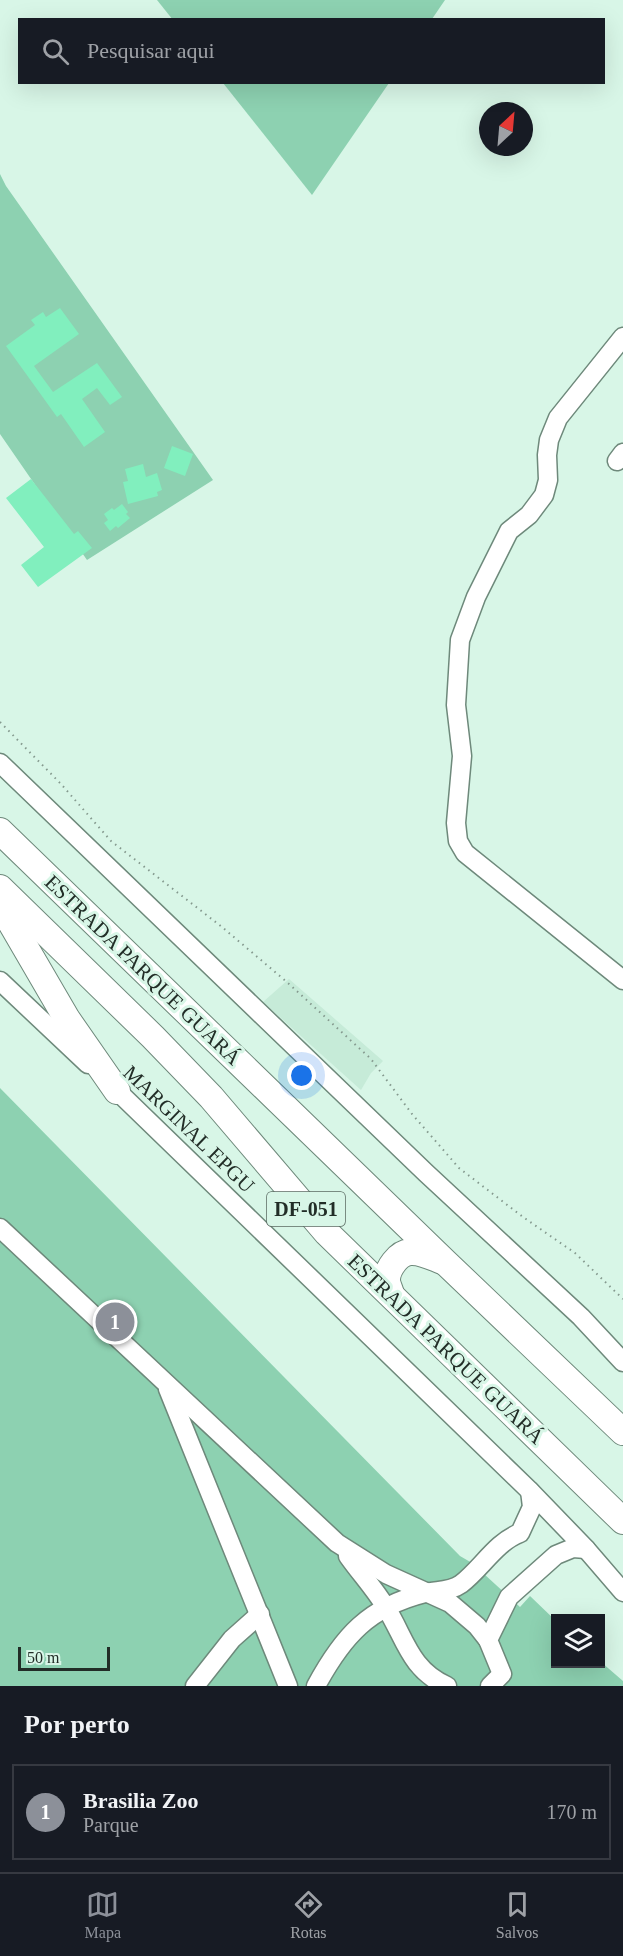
<!DOCTYPE html>
<html lang="pt">
<meta charset="utf-8">
<style>
body{margin:0;font-family:"Times New Roman",serif;background:#242831;color:#f1f3f6}
.controls{position:absolute;right:18px;bottom:18px;display:grid;overflow:hidden;border-radius:0px;box-shadow:0 6px 24px #0002}
.controls button{width:54px;height:54px;display:grid;place-items:center;padding:0;border:0;border-bottom:2px solid #363941;background:#171b24;color:#f1f3f6;font:30px sans-serif}
.compass{position:absolute;left:479px;top:102px;width:54px;height:54px;border-radius:50%;background:#171b24;box-shadow:0 6px 24px #0002;rotate:26deg}
.scale{position:absolute;left:18px;bottom:15px;width:92px;box-sizing:border-box;padding-left:6px;border:3px solid #222d27;border-top:0;font-size:16px;line-height:21px;white-space:nowrap;color:#222d27;-webkit-text-stroke:4px #d8f6e7;paint-order:stroke}
.you{position:absolute;left:302px;top:1076px;width:21px;height:21px;margin:-15px;border:4px solid #fff;border-radius:50%;background:#1a73e8;box-shadow:0 0 0 9px #1a73e833}
.badge{display:grid;place-items:center;width:39px;height:39px;border-radius:50%;background:#8c9099;color:#fff;font-size:20px;font-weight:700}
.pin{position:absolute;translate:-50% -50%;border:3px solid #fff;box-shadow:0 2px 6px #0006}
.list{margin:0;padding:0;list-style:none}
h2{display:flex;justify-content:space-between;align-items:center;height:78px;margin:0;padding:0 24px;font-size:26px}
h2 small{font-size:20px;font-weight:400;color:#9ea1a6}
.list li{display:grid;grid-template-columns:39px 1fr auto;gap:18px;align-items:center;box-sizing:border-box;height:96px;margin:0 12px 12px;padding:0 12px;border:2px solid #363941;border-radius:0px}
.list b{display:block;font-size:22px;white-space:nowrap}
.list p{margin:0;font-size:20px;white-space:nowrap;color:#9ea1a6}
.list em{font-size:20px;font-style:normal;color:#9ea1a6}
.icon{flex:none;width:33px;height:33px;fill:none;stroke:currentColor;stroke-width:2;stroke-linecap:round;stroke-linejoin:round}
.map{position:relative;flex:none;width:623px;height:1686px;overflow:hidden}
.search{position:absolute;background:#171b24;box-shadow:0 6px 24px #0002;left:18px;right:18px;top:18px;height:66px;display:flex;align-items:center;gap:15px;box-sizing:border-box;padding:0 21px;border-radius:0px;color:#9ea1a6;font-size:22px}
.sheet{height:186px;background:#171b24}
nav{display:flex;justify-content:space-around;align-items:center;box-sizing:border-box;height:84px;border-top:2px solid #363941;background:#171b24;font-size:16px;color:#9ea1a6}
nav a{display:grid;justify-items:center;gap:3px}
nav .on{color:#8c9099}
.map>svg:first-child{display:block}
</style>
<div class="map">
<svg width="623" height="1686" viewBox="0 0 623 1686">
<rect width="100%" height="100%" fill="#d8f6e7"/>
<!-- built -->
<polygon fill="#c6ebd8" points="289,979 383,1061 371,1073 361,1090 263,1002"/>
<!-- green -->
<g fill="#8dd1b1">
<polygon points="157,0 445,0 432,19 173,20"/>
<polygon points="223,83 389,83 312,195"/>
<polygon points="0,174 6,186 213,480 87,560 0,434"/>
<polygon points="0,1088 460,1556 472,1563 520,1607 530,1596 555,1620 556,1664 600,1664 601,1662 623,1681 623,1686 0,1686"/>
</g>
<!-- building -->
<g fill="#81efbe">
<polygon points="60,308 79,334 34,366 53,392 97,363 122,397 110,405 97,388 82,399 105,432 84,447 61,414 57,417 6,346 35,325 31,320 43,312 46,317"/>
<polygon points="172,446 193,454 185,476 164,468"/>
<polygon points="143,464 146,477 157,473 162,490 157,492 158,496 128,504 123,482 128,481 125,469"/>
<polygon points="31,479 74,534 78,531 92,548 38,587 21,565 44,547 6,498"/>
<polygon points="122,504 128,512 126,514 130,518 118,528 116,526 110,531 104,523 108,520 104,514 112,508 114,510"/>
</g>
<g fill="none" stroke-linecap="round" stroke-linejoin="round">
<defs>
<g id="minor">
<polyline points="623,337 558,418 549,440 547,455 548,480 544,495 529,515 509,531 476,597 460,640 456,705 462,756 456,823 458,841 465,853 623,980"/>
<polyline points="617,461 623,453"/>
<polyline points="0,763 426,1173 581,1317 623,1362"/>
<polyline points="0,981 88,1064"/>
<polyline points="109,1083 530,1491 586,1549 623,1592"/>
<polyline points="0,1228 337,1543 386,1574 450,1603 477,1626 488,1640"/>
<polyline points="168,1389 288,1686"/>
<path d="M348 1556C360 1573 374 1588 385 1606 405 1637 409 1669 447 1686"/>
<polyline points="195,1686 232,1639 260,1614"/>
<path d="M316 1686C343 1636 369 1607 425 1593 437 1590 450 1592 461 1584 481 1569 496 1542 520 1533L532 1507 530 1491"/>
<polyline points="490,1686 502,1674 488,1640 509,1597 556,1555 573,1548 586,1549"/>
</g>
<g id="highway">
<polyline points="0,831 445,1262 623,1432"/>
<polyline points="0,888 153,1037 211,1097 327,1233 623,1521"/>
<polyline points="0,904 67,1019 117,1091"/>
<path d="M391 1294C390 1290 387 1284 387 1280 387 1269 398 1253 410 1252 421 1251 432 1257 442 1261"/>
</g>
</defs>
<!-- minor casing -->
<use href="#minor" stroke="#6e897b" stroke-width="21"/>
<!-- highway casing -->
<use href="#highway" stroke="#6e897b" stroke-width="28"/>
<!-- path -->
<polyline stroke="#84998e" stroke-width="2" stroke-dasharray="1.5 4.5" stroke-linecap="butt" points="0,722 61,784 111,841 222,927 288,983 371,1059 412,1114 459,1168 523,1217 575,1253 623,1299"/>
<!-- minor -->
<use href="#minor" stroke="#fff" stroke-width="18"/>
<!-- highway -->
<use href="#highway" stroke="#fff" stroke-width="26"/>
</g>
<g text-anchor="middle" stroke-width="6" stroke-linejoin="round" paint-order="stroke">
<!-- shield labels -->
<rect fill="#d8f6e7" stroke="#596961" stroke-width="1.5" x="267" y="1192" width="78" height="34" rx="4.5"/>
<g font-size="20" font-weight="bold" fill="#222d27">
<text x="306" y="1216">DF-051</text>
</g>
<!-- street labels -->
<g font-size="21" fill="#222d27" stroke="#d8f6e7">
<text transform="translate(143 970) rotate(44)" y="7">ESTRADA PARQUE GUARÁ</text>
<text transform="translate(189 1129) rotate(44)" y="7">MARGINAL EPGU</text>
<text transform="translate(446 1349) rotate(44)" y="7">ESTRADA PARQUE GUARÁ</text>
</g>
</g>
</svg>
<div class="controls">
<button><svg class="icon" aria-label="layers" viewBox="0 0 24 24"><path d="M12 4l9 5-9 5-9-5zM3 14l9 5 9-5"/></svg></button>
</div>
<svg class="compass" viewBox="-18 -18 36 36"><path d="M0-13l5 13h-10z" fill="#e53935"/><path d="M0 13l5-13h-10z" fill="#9ea1a6"/></svg>
<div class="scale">50 m</div>
<div class="you"></div>
<div class="pin badge" style="left:115px;top:1322px">1</div>
<div class="search"><svg class="icon" aria-label="search" viewBox="0 0 24 24"><circle cx="10" cy="10" r="6"/><path d="M15 15l6 6"/></svg>Pesquisar aqui</div>
</div>
<section class="sheet">
<h2>Por perto<small></small></h2>
<ul class="list">
<li><span class="badge">1</span><div><b>Brasilia Zoo</b><p>Parque</p></div><em>170 m</em></li>
</ul>
</section>
<nav>
<a class="on"><svg class="icon" aria-label="map" viewBox="0 0 24 24"><path d="M3 6l6-2 6 2 6-2v14l-6 2-6-2-6 2zM9 4v14M15 6v14"/></svg>Mapa</a>
<a><svg class="icon" aria-label="directions" viewBox="0 0 24 24"><path d="M12 3l9 9-9 9-9-9zM9 14v-3h6M13 9l2 2-2 2"/></svg>Rotas</a>
<a><svg class="icon" aria-label="saved" viewBox="0 0 24 24"><path d="M7 4h10v16l-5-4-5 4z"/></svg>Salvos</a>
</nav>
